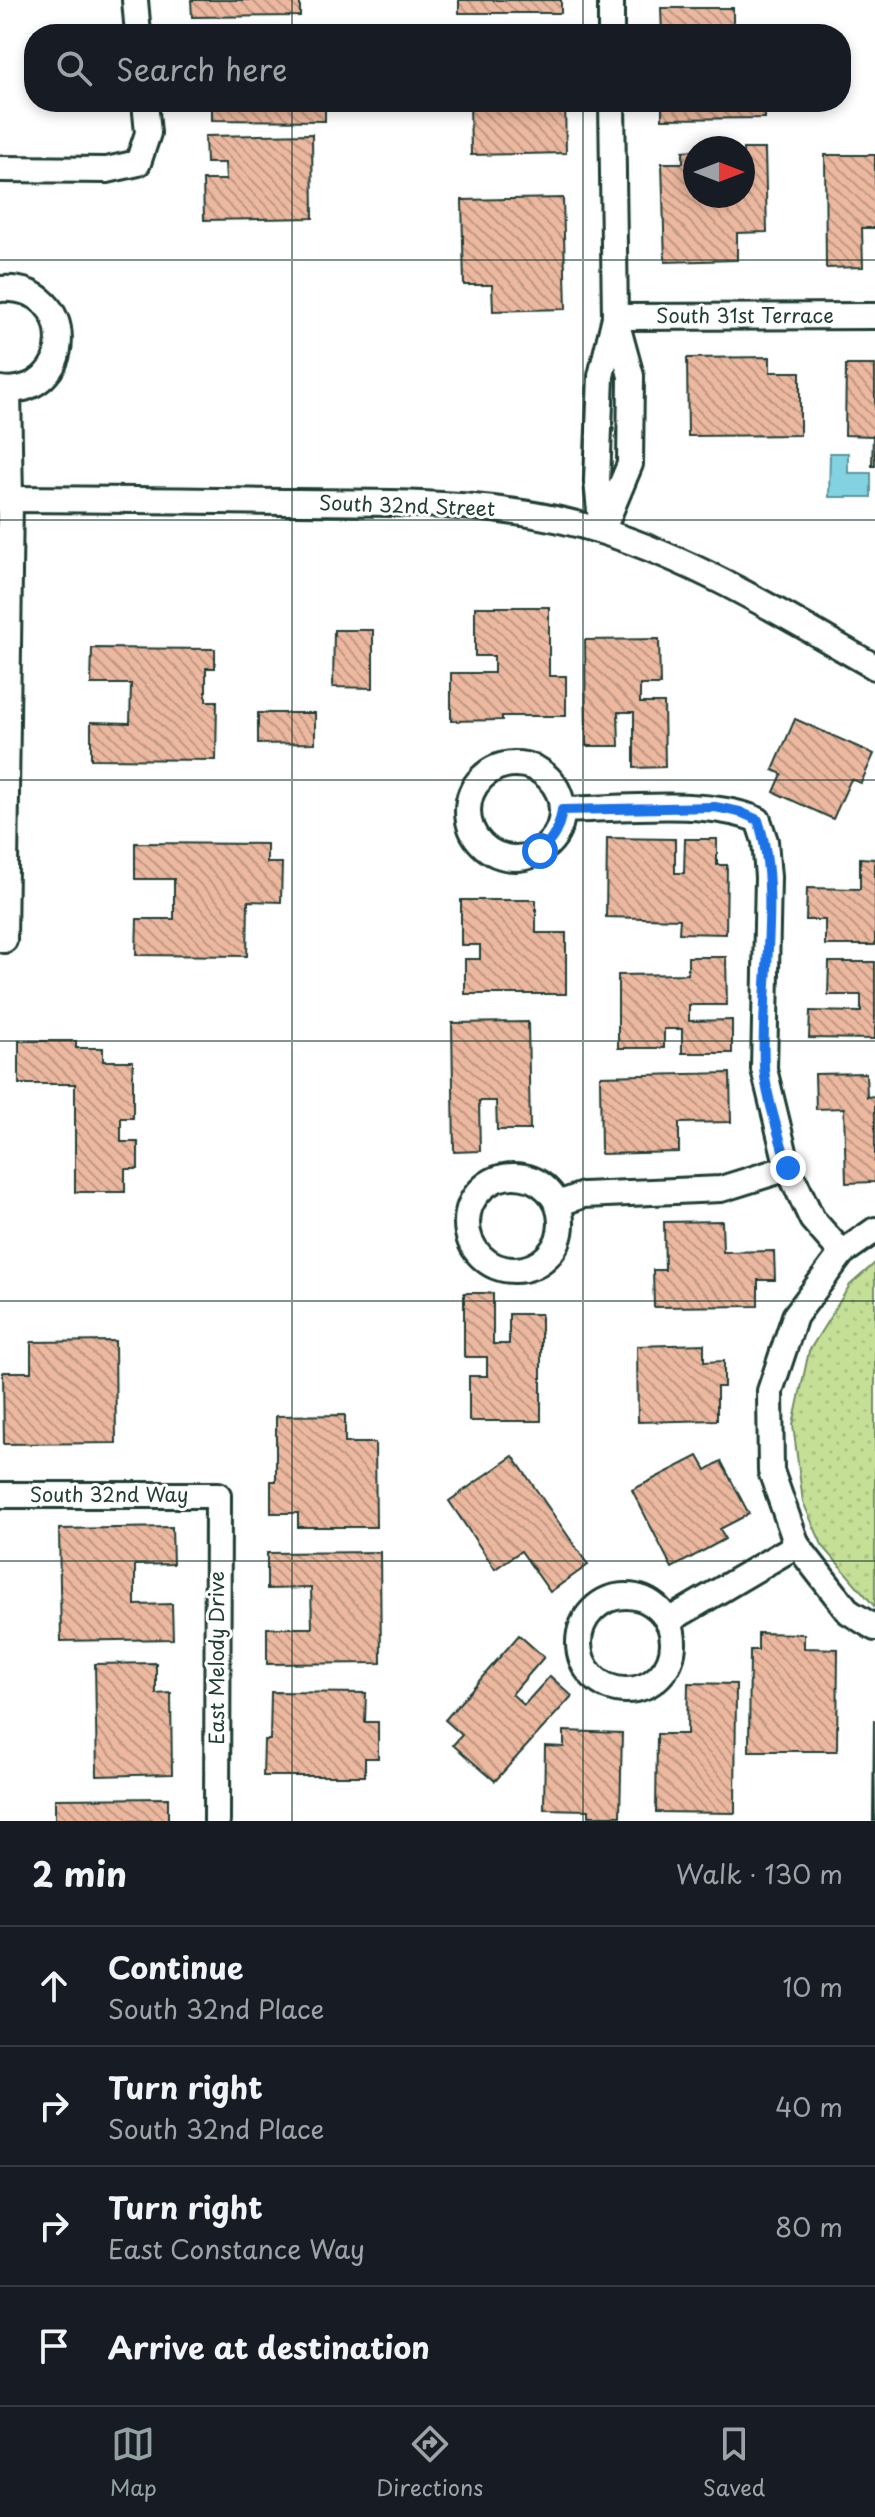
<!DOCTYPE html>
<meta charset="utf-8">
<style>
body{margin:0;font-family:"Playpen Sans",sans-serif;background:#242831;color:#f1f3f6}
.compass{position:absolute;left:683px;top:136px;width:72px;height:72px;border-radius:50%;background:#171b24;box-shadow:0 4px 12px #0003;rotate:90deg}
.stop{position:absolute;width:24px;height:24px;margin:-18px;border:6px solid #1a73e8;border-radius:50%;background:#fff}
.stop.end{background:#1a73e8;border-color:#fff;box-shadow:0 2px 8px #0008}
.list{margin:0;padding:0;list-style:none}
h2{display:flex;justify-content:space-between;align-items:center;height:104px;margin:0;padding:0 32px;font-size:34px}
h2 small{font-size:26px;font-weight:400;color:#9ea1a6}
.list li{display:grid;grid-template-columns:52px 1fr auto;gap:24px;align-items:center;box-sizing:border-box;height:120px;padding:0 32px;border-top:2px solid #363941}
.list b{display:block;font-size:30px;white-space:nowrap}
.list p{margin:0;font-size:26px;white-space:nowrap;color:#9ea1a6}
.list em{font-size:26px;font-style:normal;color:#9ea1a6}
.icon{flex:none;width:44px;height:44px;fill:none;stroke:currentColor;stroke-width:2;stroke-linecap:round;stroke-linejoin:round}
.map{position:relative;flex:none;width:875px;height:1821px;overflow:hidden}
.search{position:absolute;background:#171b24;box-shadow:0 4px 12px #0003;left:24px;right:24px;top:24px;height:88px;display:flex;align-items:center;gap:20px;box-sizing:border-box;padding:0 28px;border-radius:32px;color:#9ea1a6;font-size:30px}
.sheet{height:584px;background:#171b24}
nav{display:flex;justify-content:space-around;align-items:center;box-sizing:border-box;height:112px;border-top:2px solid #363941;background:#171b24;font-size:22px;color:#9ea1a6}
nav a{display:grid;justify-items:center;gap:4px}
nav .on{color:#92a19f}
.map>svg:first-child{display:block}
</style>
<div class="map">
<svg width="875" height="1821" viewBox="0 0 875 1821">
<defs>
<pattern id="grass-dots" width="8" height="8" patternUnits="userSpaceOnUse" patternTransform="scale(2)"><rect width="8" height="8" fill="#c5df96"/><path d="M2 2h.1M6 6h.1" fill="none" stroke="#a9c082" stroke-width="1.8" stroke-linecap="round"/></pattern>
<pattern id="building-back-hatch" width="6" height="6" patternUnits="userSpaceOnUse" patternTransform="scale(2)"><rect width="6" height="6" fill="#ecb89f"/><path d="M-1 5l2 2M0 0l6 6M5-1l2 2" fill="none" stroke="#bf9782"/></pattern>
</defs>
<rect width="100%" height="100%" fill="#fff"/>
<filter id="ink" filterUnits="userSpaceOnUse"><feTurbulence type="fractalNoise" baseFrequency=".0125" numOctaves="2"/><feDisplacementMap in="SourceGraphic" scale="16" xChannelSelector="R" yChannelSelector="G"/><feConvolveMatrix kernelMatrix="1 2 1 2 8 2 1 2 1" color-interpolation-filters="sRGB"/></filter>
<g filter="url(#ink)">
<!-- grass -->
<polygon fill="url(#grass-dots)" stroke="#728e65" stroke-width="2" points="875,1263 875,1607 822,1545 803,1502 793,1425 809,1351 850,1285"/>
<!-- water -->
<polygon fill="#83d2e1" stroke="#5b969c" stroke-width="2" points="830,453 848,453 848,473 871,473 871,497 829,497"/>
<!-- building -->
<g fill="url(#building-back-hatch)" stroke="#1f3d34" stroke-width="2">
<polygon points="191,0 300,0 300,16 192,17"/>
<rect x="459" y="0" width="102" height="13"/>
<polygon points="661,8 733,8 733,34 662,34"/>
<polygon points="212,102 325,102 325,121 212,120"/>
<polygon points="470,102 565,102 566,153 471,155"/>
<polygon points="662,102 765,102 765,118 662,119"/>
<polygon points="312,134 313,218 204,220 203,180 226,180 225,163 206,163 205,136"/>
<polygon points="743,149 765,149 767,232 737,233 737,260 665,262 662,163 683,163 683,151 695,150 695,196 743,196"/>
<polygon points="825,155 875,155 875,228 862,228 863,267 826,268"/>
<polygon points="563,198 566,309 493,311 492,285 464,285 462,200"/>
<polygon points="770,357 770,372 800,372 800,435 688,436 687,358"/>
<polygon points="846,365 875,365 875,466 872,466 873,436 845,435"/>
<polygon points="475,607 549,607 549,676 566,676 566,716 502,716 502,720 451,721 451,673 494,673 494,656 475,656"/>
<polygon points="334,630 373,630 373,688 333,687"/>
<polygon points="659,639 660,685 640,685 640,703 664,703 665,767 634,768 634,712 618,712 619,746 586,746 585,640"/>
<polygon points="92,648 215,649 215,668 206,668 206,701 217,701 216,760 91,759 91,722 130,723 131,684 91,684"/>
<polygon points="258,713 315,713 315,743 258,744"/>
<polygon points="795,719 874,754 861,783 851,779 833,819 774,792 782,774 773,770"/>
<polygon points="607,838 675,839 675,873 684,873 685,839 717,839 717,865 727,865 726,934 679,933 680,919 606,917"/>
<polygon points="135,843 267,844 267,863 282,863 281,902 248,901 247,956 136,955 137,919 174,919 174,879 135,879"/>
<polygon points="860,858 875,859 875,945 825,945 825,920 806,920 807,888 860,889"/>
<polygon points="461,900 536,900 536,933 566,933 566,994 465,994 465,959 480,959 480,945 461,945"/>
<polygon points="688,957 726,957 727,1005 689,1005 689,1021 732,1020 732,1053 682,1053 682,1029 664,1029 664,1048 618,1048 618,975 688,974"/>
<polygon points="829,962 875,962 875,1039 809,1038 810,1011 861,1012 861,995 828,995"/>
<polygon points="528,1022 530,1130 497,1130 496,1101 479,1101 480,1151 454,1152 452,1023"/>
<polygon points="19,1041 76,1041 76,1048 103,1048 103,1061 133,1061 133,1118 121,1118 121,1142 138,1142 138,1169 125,1169 125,1192 75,1192 75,1084 19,1084"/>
<polygon points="730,1073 731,1122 679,1123 679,1152 601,1154 600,1076"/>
<polygon points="866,1073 867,1097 875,1096 875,1182 846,1183 844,1108 816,1109 815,1074"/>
<polygon points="722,1221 723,1252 774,1251 775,1280 758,1280 758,1306 654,1307 653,1270 665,1270 664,1222"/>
<polygon points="464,1293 493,1293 493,1344 509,1344 509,1314 541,1314 541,1421 469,1421 469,1376 487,1376 487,1357 464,1357"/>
<polygon points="115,1341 116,1443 4,1444 3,1372 31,1372 31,1342"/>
<polygon points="704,1344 704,1362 724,1361 724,1387 717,1387 717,1420 638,1422 637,1346"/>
<polygon points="345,1415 345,1443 375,1443 376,1527 298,1527 298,1513 271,1513 271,1481 276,1481 276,1416"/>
<polygon points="513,1456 588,1565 550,1592 521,1551 495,1569 449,1501"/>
<polygon points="698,1456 706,1470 721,1461 749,1514 720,1529 725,1539 672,1568 632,1490"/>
<polygon points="172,1527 173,1564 135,1565 135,1605 172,1604 173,1639 61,1641 59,1529"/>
<polygon points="380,1552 381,1663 267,1664 267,1628 312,1628 311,1588 267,1589 267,1553"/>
<polygon points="758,1633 804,1634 804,1648 838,1649 837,1751 749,1751 750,1650 758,1650"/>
<polygon points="519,1635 544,1657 512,1694 524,1705 550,1676 572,1696 495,1781 453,1745 462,1735 445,1720"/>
<polygon points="156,1663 156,1694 171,1693 172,1774 97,1776 95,1664"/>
<polygon points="688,1683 736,1684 735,1813 656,1812 657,1734 687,1734"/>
<polygon points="271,1692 366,1693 365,1722 378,1722 378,1758 365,1758 365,1776 263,1776 264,1740 270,1740"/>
<polygon points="874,1720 875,1821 873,1821"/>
<polygon points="564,1731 622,1733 620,1816 589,1816 589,1810 544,1809 545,1746 564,1747"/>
<polygon points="168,1798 168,1821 55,1821 55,1799"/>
</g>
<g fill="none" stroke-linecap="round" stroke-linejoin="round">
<defs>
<g id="minor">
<polyline points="135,0 138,34"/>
<polyline points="611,0 611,34"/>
<polyline points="0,169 107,170 138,163 148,133 145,102"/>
<path d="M0 289C81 283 76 399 0 389"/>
<polyline points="615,317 875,316"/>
<path d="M0 499C99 499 198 501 297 502 400 503 505 500 604 532 701 563 787 617 875 667"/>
<polyline points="603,529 630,464 631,376 616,321"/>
<polyline points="602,531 597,481 601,376 615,317 612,102"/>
<circle cx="515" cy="811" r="47"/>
<path d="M562 810C620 809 706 798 758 820L765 841 768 877 764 1069 788 1168 812 1219 842 1253"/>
<polyline points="4,940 10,499 8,390"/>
<circle cx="514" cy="1223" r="47"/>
<polyline points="558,1204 583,1195 721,1189 788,1168"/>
<polyline points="875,1230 842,1253 795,1316 770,1391 771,1471 797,1545 849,1612 875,1628"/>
<polyline points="0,1495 218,1495 217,1821"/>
<circle cx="626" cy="1643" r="47"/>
<polyline points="668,1621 797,1545"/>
</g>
</defs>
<!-- minor casing -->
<use href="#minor" stroke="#1f3d34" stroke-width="30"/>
<!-- minor -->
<use href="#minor" stroke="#fff" stroke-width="24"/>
</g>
</g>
<g fill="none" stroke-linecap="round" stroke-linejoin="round" filter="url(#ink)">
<!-- route -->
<path stroke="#1a73e8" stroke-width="10" d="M540 851C554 839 559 829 562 810L715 807 740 812 758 820C782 890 760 990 764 1066 765 1094 781 1140 788 1168"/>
</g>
<!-- grid -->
<path fill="none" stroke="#1f3d34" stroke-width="2" stroke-opacity="0.55" d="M292 0V34M583 0V34M292 102V1821M583 102V1821M0 260H875M0 520H875M0 780H875M0 1041H875M0 1301H875M0 1561H875"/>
<g text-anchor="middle" stroke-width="6" stroke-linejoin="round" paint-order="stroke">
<!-- street labels -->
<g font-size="20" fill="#1f3d34" stroke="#fff">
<text x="745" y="323">South 31st Terrace</text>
<text transform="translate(407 506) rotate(2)" y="7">South 32nd Street</text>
<text x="109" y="1502">South 32nd Way</text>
<text transform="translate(217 1658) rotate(-90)" y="7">East Melody Drive</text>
</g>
</g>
</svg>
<svg class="compass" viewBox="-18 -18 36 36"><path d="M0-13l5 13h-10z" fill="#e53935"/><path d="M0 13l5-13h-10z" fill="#9ea1a6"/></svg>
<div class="stop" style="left:540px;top:851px"></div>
<div class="stop end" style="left:788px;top:1168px"></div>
<div class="search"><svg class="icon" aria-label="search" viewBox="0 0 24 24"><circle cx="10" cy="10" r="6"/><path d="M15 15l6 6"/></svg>Search here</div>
</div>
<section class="sheet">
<h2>2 min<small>Walk · 130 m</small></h2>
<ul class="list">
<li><svg class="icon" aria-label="ahead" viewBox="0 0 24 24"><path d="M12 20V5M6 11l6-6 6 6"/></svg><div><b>Continue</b><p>South 32nd Place</p></div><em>10 m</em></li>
<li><svg class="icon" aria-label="right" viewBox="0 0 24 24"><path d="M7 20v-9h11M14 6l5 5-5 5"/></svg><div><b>Turn right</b><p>South 32nd Place</p></div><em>40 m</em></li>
<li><svg class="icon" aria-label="right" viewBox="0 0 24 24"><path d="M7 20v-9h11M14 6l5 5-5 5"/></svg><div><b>Turn right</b><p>East Constance Way</p></div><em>80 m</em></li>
<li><svg class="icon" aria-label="arrive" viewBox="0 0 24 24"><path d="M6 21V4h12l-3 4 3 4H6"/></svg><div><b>Arrive at destination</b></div></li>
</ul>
</section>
<nav>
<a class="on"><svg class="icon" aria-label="map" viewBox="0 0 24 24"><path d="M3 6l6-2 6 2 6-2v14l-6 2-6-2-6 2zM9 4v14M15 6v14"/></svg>Map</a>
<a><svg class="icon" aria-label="directions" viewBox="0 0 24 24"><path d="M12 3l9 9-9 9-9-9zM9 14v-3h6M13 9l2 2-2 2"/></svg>Directions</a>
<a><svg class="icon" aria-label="saved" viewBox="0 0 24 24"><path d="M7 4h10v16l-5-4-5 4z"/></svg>Saved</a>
</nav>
